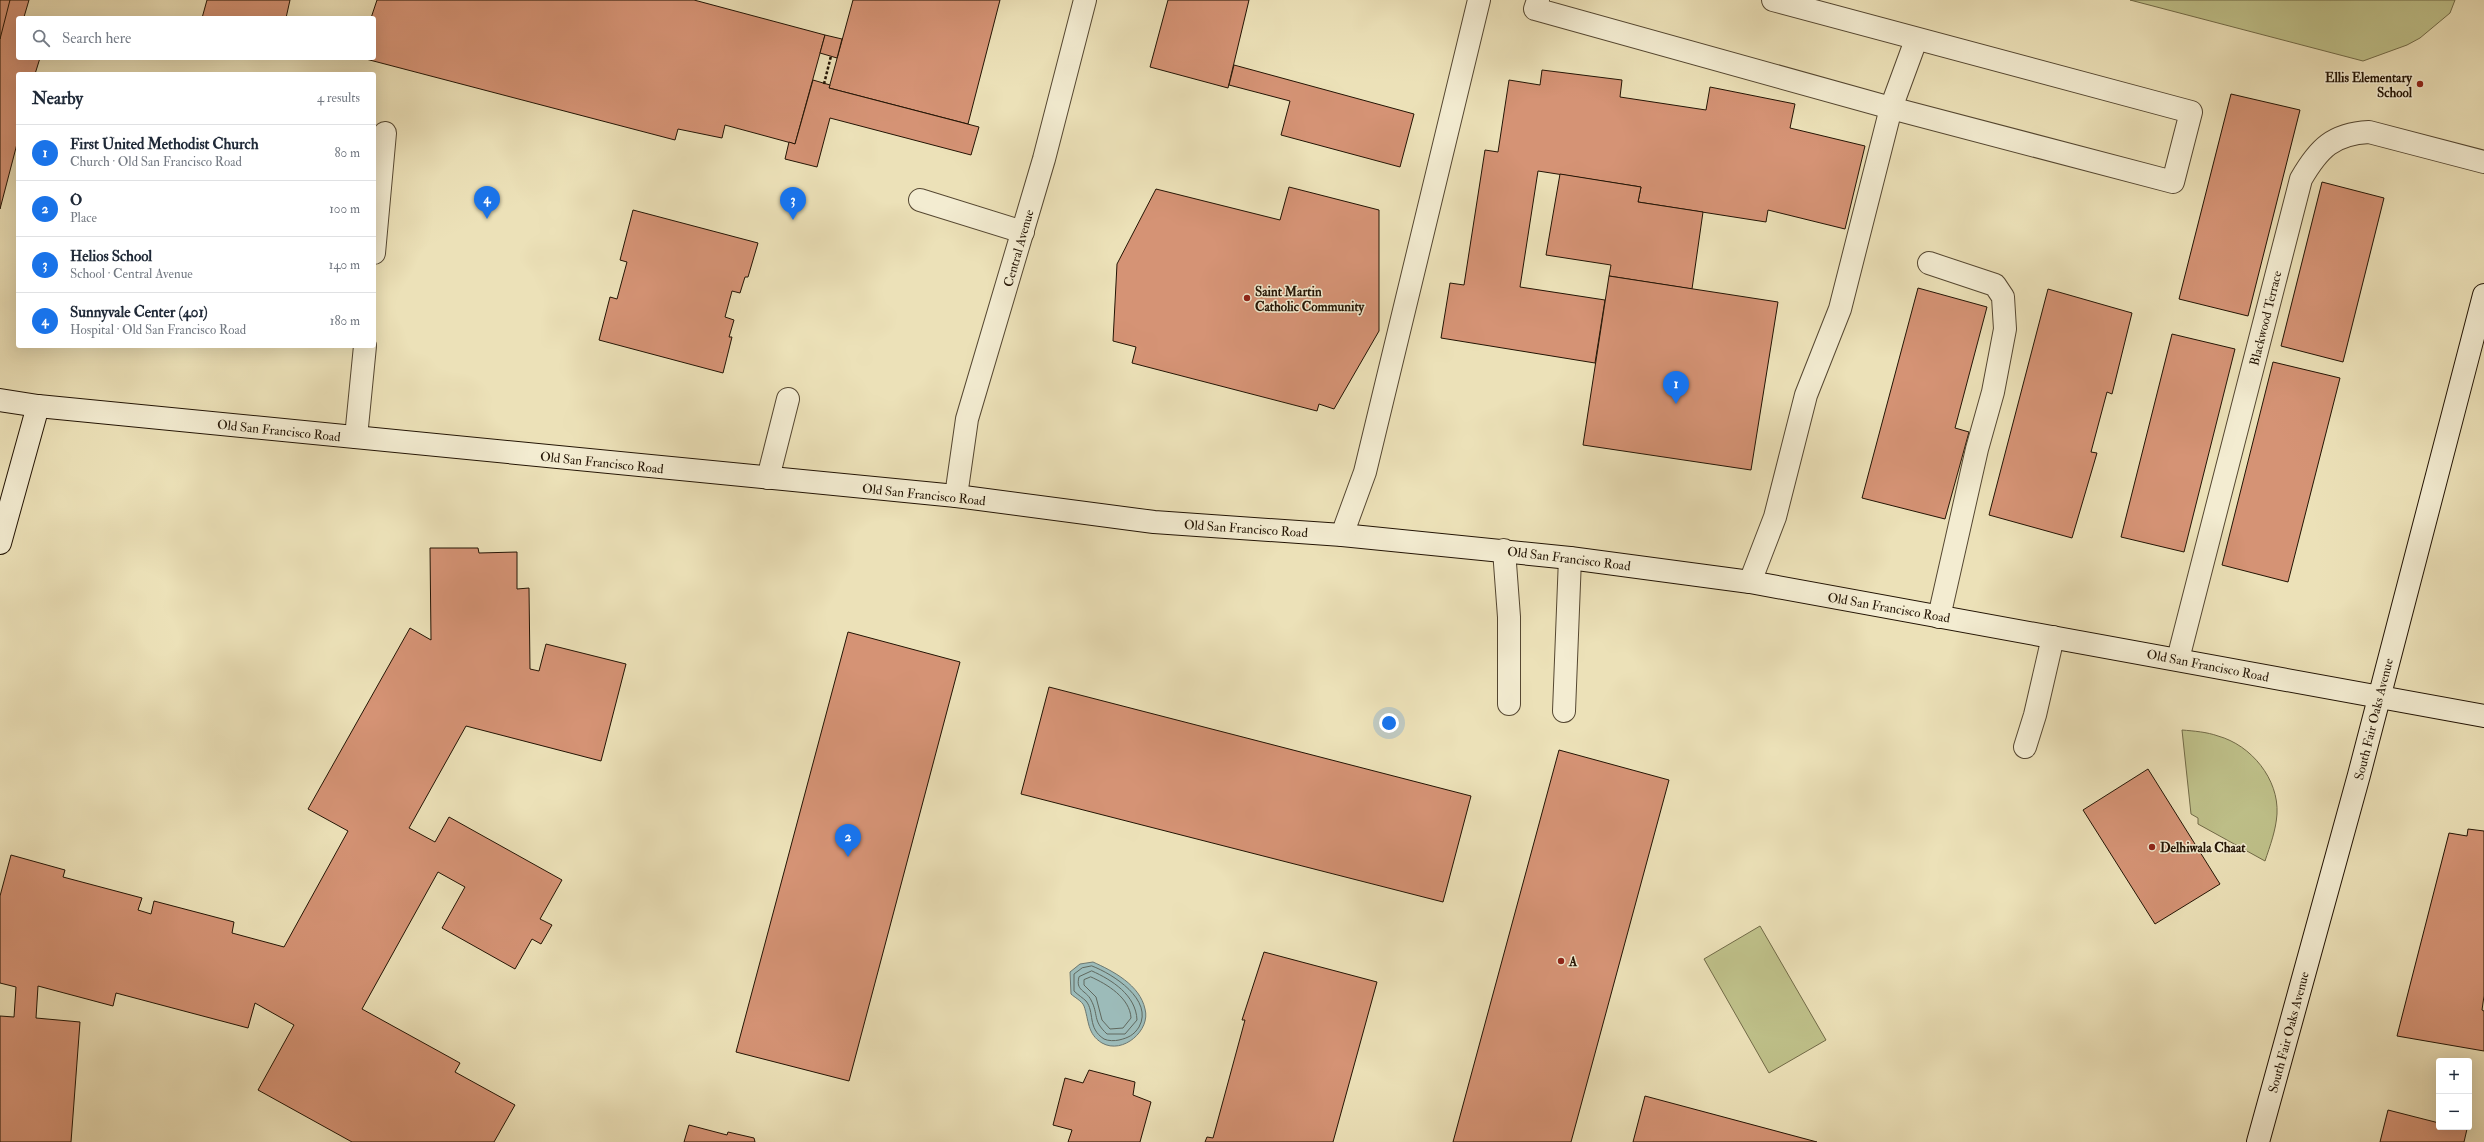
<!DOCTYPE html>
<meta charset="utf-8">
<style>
body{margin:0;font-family:"IM FELL Double Pica",serif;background:#f6f6f7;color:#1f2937}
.controls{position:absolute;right:12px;bottom:12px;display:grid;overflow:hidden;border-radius:4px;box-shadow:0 4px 16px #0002}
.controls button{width:36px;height:36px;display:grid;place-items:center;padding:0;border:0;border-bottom:1px solid #e0e1e3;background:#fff;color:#1f2937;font:20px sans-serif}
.you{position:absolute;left:1389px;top:723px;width:14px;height:14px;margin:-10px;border:3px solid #fff;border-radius:50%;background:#1a73e8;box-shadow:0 0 0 6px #1a73e833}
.badge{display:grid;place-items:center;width:26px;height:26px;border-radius:50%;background:#1a73e8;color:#fff;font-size:13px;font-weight:700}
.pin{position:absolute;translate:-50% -33px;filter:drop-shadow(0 1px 2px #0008)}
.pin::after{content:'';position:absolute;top:21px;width:14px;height:12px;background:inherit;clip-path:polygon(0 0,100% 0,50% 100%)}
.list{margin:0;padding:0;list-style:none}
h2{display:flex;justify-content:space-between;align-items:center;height:52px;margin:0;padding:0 16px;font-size:17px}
h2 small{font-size:13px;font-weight:400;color:#747a83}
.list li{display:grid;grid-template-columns:26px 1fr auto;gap:12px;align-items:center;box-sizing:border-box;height:56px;padding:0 16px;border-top:1px solid #e0e1e3}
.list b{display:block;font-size:15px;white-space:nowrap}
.list p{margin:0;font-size:13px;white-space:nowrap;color:#747a83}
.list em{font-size:13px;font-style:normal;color:#747a83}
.icon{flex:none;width:22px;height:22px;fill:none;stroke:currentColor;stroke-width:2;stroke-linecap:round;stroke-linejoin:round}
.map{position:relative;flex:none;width:2484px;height:1142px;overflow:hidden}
.search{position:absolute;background:#fff;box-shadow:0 4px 16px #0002;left:16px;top:16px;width:360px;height:44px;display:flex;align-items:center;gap:10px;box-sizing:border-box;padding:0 14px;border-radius:4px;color:#747a83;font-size:15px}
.panel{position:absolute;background:#fff;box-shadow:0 4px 16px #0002;left:16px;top:72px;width:360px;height:276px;border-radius:4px}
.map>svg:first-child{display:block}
</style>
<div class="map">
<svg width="2484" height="1142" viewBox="0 0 2484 1142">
<rect width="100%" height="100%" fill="#ece1b8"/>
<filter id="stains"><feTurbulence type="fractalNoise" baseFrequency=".005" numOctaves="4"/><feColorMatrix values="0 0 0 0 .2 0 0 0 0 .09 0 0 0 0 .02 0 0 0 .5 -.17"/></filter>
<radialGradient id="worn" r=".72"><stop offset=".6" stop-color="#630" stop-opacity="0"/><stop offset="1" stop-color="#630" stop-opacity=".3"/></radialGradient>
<!-- green -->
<g fill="#bfc18a" stroke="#716a47">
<polygon points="2130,0 2455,0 2450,13 2420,38 2407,45 2363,61"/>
<path d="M2182 730C2194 731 2207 732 2218 736 2251 745 2279 779 2277 814 2276 830 2270 846 2265 861L2198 824V818L2191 814Z"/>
<polygon points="1760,926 1826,1040 1769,1073 1704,959"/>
</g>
<!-- water -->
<path fill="#9cbbb9" stroke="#6c7871" d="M1093 962C1113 971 1140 985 1145 1009 1151 1030 1123 1055 1102 1043 1087 1034 1089 1020 1084 1006 1082 1001 1074 997 1071 994L1070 972 1080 964Z"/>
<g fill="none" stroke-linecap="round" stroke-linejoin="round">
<!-- shore -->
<g stroke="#60685e" stroke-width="1">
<path d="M1092 966C1113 974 1154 1000 1139 1027 1134 1035 1128 1038 1119 1040 1115 1041 1108 1041 1104 1039 1087 1028 1095 1012 1086 1001 1083 998 1078 995 1074 991V974L1082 968Z"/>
<path d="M1092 971C1112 980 1136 995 1137 1020L1125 1034H1107C1092 1020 1099 1015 1091 1000 1086 990 1075 991 1079 977Z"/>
<path d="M1091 977C1107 984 1130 998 1131 1018L1123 1028 1110 1029 1102 1020 1096 997 1084 985V980Z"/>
</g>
</g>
<!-- building -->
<g fill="#d59375" stroke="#231404">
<polygon points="0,0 29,0 24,17 27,18 18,18 18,58 40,58 35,74 18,74 18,140 0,209"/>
<polygon points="0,0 10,0 0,39"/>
<polygon points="207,0 290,0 286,18 202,18"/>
<polygon points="377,0 694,0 825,35 795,144 725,125 722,138 678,129 675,140 362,58 374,58 374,18 371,18"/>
<polygon points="853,0 1000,0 968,124 829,88"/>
<polygon points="1168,0 1249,0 1228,88 1150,67"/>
<polygon points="825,35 842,39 837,58 820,53"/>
<polygon points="1234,65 1414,114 1400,167 1281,135 1290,101 1229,85"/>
<polygon points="1542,70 1622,80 1620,97 1706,110 1710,87 1795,104 1790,128 1865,146 1845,229 1768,210 1766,222 1638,202 1641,187 1538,171 1520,287 1605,300 1595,363 1441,338 1450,283 1464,285 1485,150 1498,152 1509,80 1540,85"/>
<polygon points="813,80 830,85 829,88 979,127 971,155 830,118 817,167 785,159 789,142 795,144"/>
<polygon points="2231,94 2300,110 2248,316 2179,299"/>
<polygon points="1560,174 1641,187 1638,202 1703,212 1692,289 1609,276 1611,265 1546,255"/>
<polygon points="2322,182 2384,198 2343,362 2281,346"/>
<polygon points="1289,187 1379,210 1379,331 1334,409 1319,404 1317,411 1132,363 1136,347 1113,341 1117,264 1156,189 1280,220"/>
<polygon points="633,210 758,243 748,277 745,277 740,293 732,291 725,317 734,320 729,337 732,337 723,373 599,340 610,297 617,299 627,262 620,260"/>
<polygon points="1609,276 1778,302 1751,470 1583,445"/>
<polygon points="1918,288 1987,307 1955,428 1969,432 1945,519 1862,498"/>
<polygon points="2048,289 2132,313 2112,394 2107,392 2091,452 2097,453 2072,538 1989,515"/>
<polygon points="2172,334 2235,349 2184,552 2121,537"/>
<polygon points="2273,362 2340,378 2288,582 2222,565"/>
<polygon points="430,548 478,548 479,553 517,552 517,589 529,588 530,669 539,671 546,644 626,664 601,761 466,726 409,828 435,842 449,817 562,880 540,919 552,925 541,944 532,939 515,969 442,928 465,887 438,872 362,1009 460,1063 455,1072 515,1105 494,1142 352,1142 258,1090 294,1025 255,1003 248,1028 116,993 113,1006 38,986 36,1018 80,1022 71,1142 0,1142 0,1016 14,1017 16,987 0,983 0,896 11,855 65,870 63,877 142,898 138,910 151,914 154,901 234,922 232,933 284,947 348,831 308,809 410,628 431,640"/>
<polygon points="848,632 960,662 849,1081 736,1052"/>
<polygon points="1049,687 1471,796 1443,902 1021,794"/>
<polygon points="1559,750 1669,780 1571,1142 1453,1142"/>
<polygon points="2148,769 2220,884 2155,924 2083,810"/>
<polygon points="2468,829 2484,831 2484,996 2482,1010 2484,1011 2484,1051 2397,1036 2449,833 2467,836"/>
<polygon points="1264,952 1377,982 1333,1142 1205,1142 1207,1137 1213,1138 1245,1020 1242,1020"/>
<polygon points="1089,1070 1135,1082 1133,1095 1151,1102 1140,1142 1068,1142 1072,1130 1053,1125 1065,1078 1083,1083"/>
<polygon points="1645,1096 1817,1142 1633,1142"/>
<polygon points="2388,1110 2439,1123 2439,1127 2467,1129 2464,1142 2380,1142"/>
<polygon points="689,1125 727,1135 728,1132 754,1138 755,1142 684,1142"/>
</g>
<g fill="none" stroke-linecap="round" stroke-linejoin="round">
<defs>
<g id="lane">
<polyline points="1538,0 1535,9 1891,108 2173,182 2191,112 1773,0"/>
<polyline points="920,200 1023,232"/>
<polyline points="374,253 385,133"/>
<polyline points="1929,263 1995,285 2003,297 2005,329 1993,392 1977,449 1939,617"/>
<polyline points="356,437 365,346"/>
<polyline points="768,478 788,399"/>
<polyline points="1342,535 1365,472 1479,0"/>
<polyline points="1504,550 1509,617 1509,704"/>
<polyline points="1750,582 1775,517 1806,395 1840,309 1891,108 1916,40"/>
<polyline points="1564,711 1570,558"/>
<polyline points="2025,747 2035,715 2053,637"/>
</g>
<g id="street">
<polyline points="956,496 967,419 1044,159 1085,0"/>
<path d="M2178 659 2301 179C2319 148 2333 134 2369 132L2484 162"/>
</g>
<g id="secondary">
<polyline points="0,400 38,406 956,496 1154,522 1342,535 1570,558 1750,582 2484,716"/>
<polyline points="0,543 38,406"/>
<polyline points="2258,1142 2359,775 2484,295"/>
</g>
</defs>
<!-- lane casing -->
<use href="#lane" stroke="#554731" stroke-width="24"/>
<!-- street casing -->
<use href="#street" stroke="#554731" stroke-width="24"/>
<!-- secondary casing -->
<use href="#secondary" stroke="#231404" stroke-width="24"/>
<!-- path -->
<polyline stroke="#231404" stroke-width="2.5" stroke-dasharray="3 2" stroke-linecap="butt" points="824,84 831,56"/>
<!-- lane -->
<use href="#lane" stroke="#f3ecd1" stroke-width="22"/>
<!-- street -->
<use href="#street" stroke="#f3ecd1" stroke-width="22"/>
<!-- secondary -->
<use href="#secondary" stroke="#f3ecd1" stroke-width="22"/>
</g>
<!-- markers -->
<g fill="#8f2418" stroke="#f3ecd1" stroke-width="1.5">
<circle cx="2420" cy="84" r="4"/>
<circle cx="1247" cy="298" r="4"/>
<circle cx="2152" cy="847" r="4"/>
<circle cx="1561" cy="961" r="4"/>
</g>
<g text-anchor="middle" stroke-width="3" stroke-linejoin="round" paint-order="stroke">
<!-- poi labels -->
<g font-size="13" font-weight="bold" fill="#231404" stroke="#f3ecd1" text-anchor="start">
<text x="2412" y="82" text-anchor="end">Ellis Elementary<tspan x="2412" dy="15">School</tspan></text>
<text x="1255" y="296">Saint Martin<tspan x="1255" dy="15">Catholic Community</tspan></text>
<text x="2160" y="852">Delhiwala Chaat</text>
<text x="1569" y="966">A</text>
</g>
<!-- street labels -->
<g font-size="13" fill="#231404" stroke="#f3ecd1">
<text transform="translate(1018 248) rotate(-74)" y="5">Central Avenue</text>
<text transform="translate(2265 318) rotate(-76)" y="5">Blackwood Terrace</text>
<text transform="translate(279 430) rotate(6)" y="5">Old San Francisco Road</text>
<text transform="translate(602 462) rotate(6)" y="5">Old San Francisco Road</text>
<text transform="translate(924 494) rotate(6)" y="5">Old San Francisco Road</text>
<text transform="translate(1246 528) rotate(4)" y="5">Old San Francisco Road</text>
<text transform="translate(1569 558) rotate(7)" y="5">Old San Francisco Road</text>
<text transform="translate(1889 607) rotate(10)" y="5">Old San Francisco Road</text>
<text transform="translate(2208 665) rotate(11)" y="5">Old San Francisco Road</text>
<text transform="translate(2373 719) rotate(-76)" y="5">South Fair Oaks Avenue</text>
<text transform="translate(2288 1032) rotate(-75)" y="5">South Fair Oaks Avenue</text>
</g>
</g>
<rect width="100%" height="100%" filter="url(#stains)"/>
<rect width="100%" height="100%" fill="url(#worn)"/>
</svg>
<div class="controls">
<button>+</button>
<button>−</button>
</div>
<div class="you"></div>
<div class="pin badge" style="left:1676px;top:404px">1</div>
<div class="pin badge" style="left:848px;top:857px">2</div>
<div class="pin badge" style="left:793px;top:220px">3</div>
<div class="pin badge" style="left:487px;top:219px">4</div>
<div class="search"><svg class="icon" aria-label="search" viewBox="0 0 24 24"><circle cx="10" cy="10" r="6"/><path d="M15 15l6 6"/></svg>Search here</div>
<section class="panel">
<h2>Nearby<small>4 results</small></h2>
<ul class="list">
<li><span class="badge">1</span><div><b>First United Methodist Church</b><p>Church · Old San Francisco Road</p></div><em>80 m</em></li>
<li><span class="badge">2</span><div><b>O</b><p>Place</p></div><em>100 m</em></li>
<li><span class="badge">3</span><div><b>Helios School</b><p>School · Central Avenue</p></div><em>140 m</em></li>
<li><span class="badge">4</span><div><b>Sunnyvale Center (401)</b><p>Hospital · Old San Francisco Road</p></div><em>180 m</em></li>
</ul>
</section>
</div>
